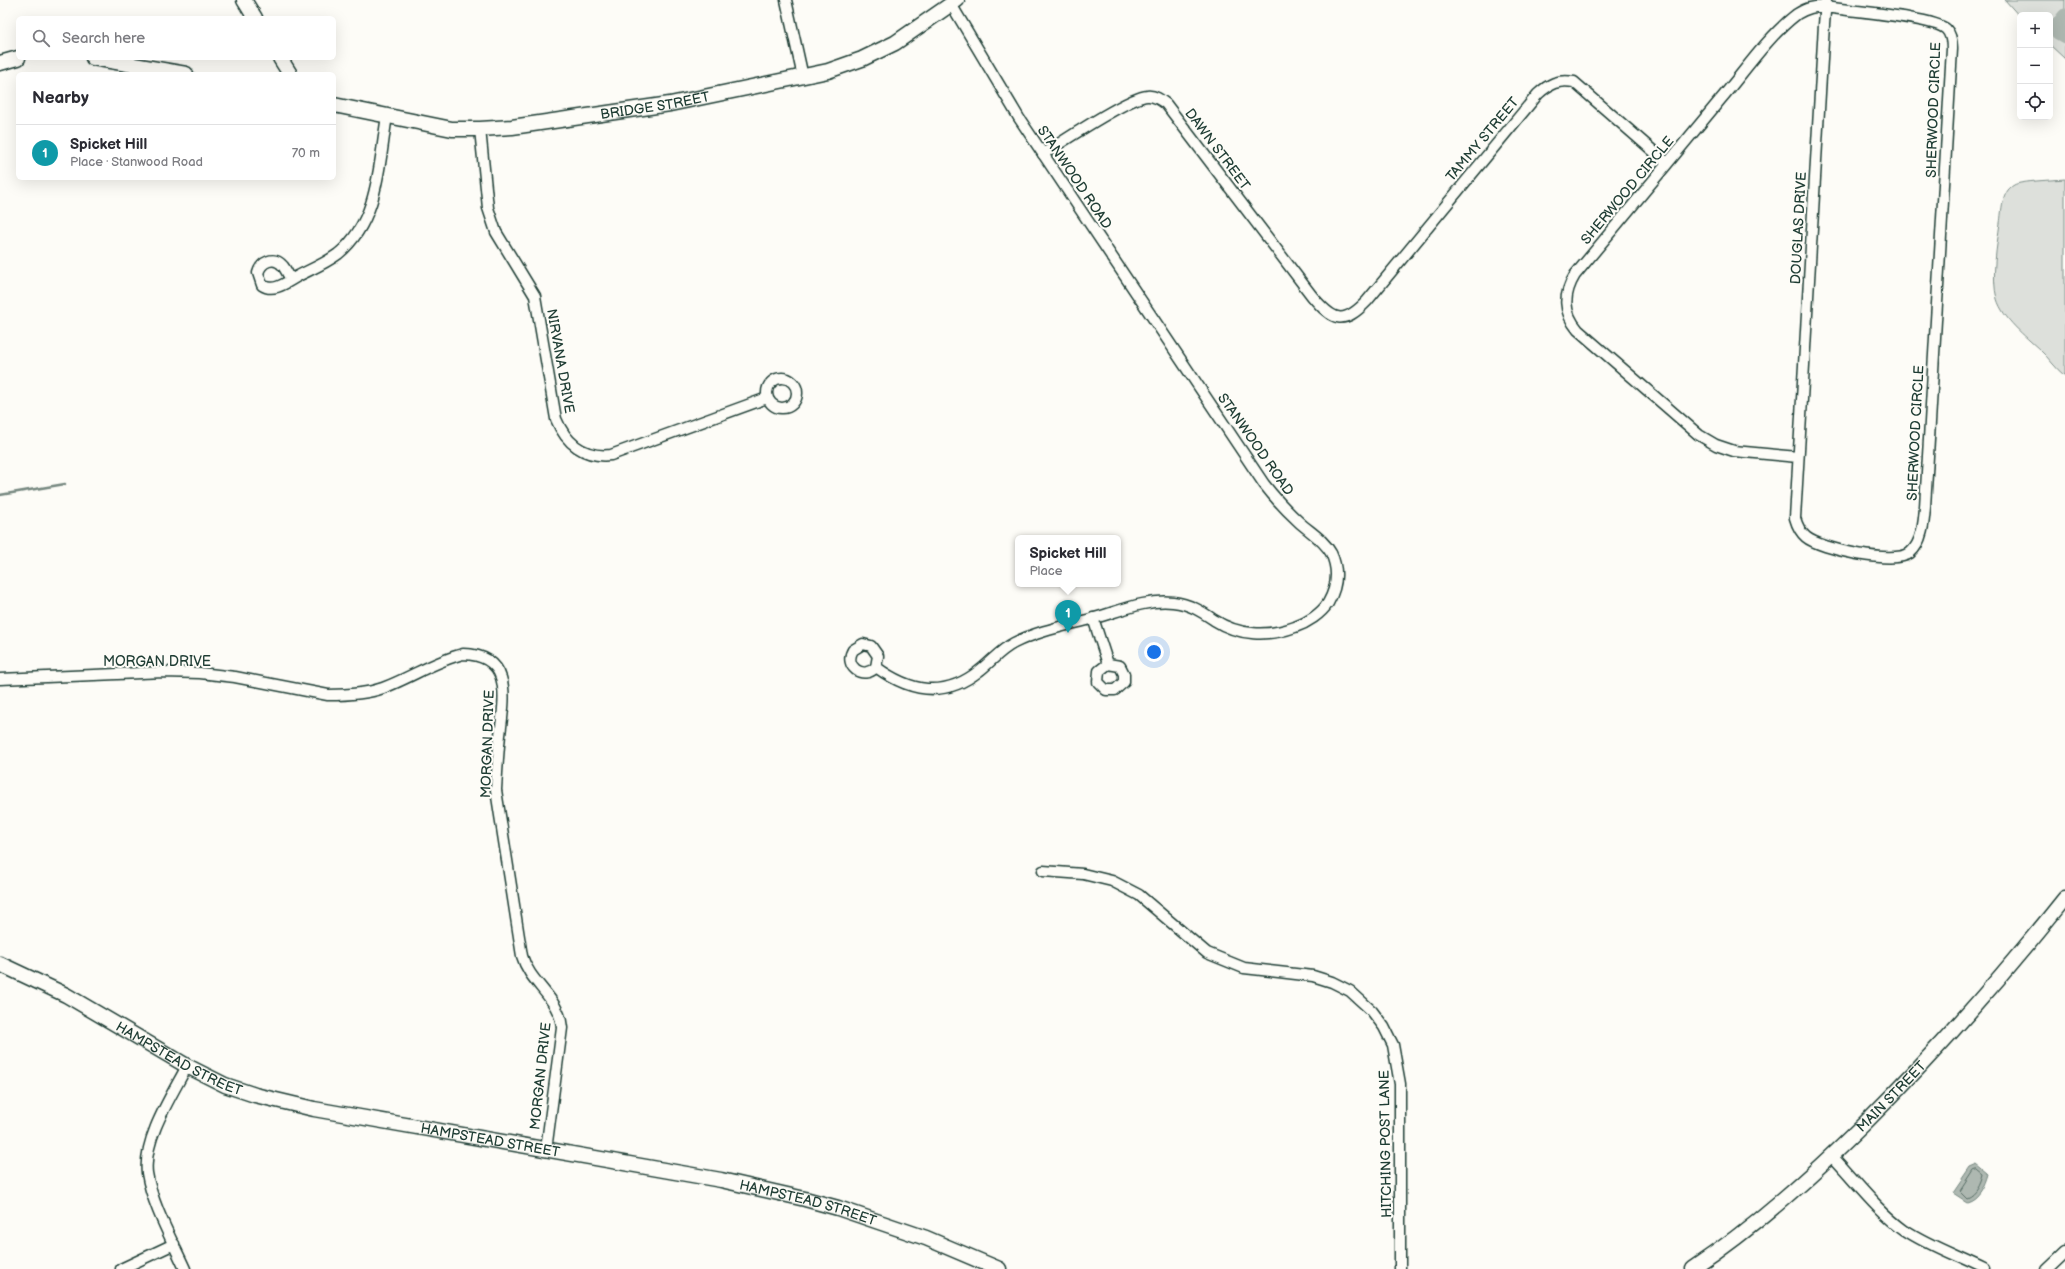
<!DOCTYPE html>
<meta charset="utf-8">
<style>
body{margin:0;font-family:"Balsamiq Sans",sans-serif;background:#f7f7f7;color:#2b2b33}
.controls{position:absolute;right:12px;top:12px;display:grid;overflow:hidden;border-radius:6px;box-shadow:0 4px 16px #0002}
.controls button{width:36px;height:36px;display:grid;place-items:center;padding:0;border:0;border-bottom:1px solid #e1e1e2;background:#fff;color:#2b2b33;font:20px sans-serif}
.you{position:absolute;left:1154px;top:652px;width:14px;height:14px;margin:-10px;border:3px solid #fff;border-radius:50%;background:#1a73e8;box-shadow:0 0 0 6px #1a73e833}
.badge{display:grid;place-items:center;width:26px;height:26px;border-radius:50%;background:#b45309;color:#fff;font-size:13px;font-weight:700}
.pin{position:absolute;translate:-50% -33px;filter:drop-shadow(0 1px 2px #0008)}
.pin::after{content:'';position:absolute;top:21px;width:14px;height:12px;background:inherit;clip-path:polygon(0 0,100% 0,50% 100%)}
.popup{position:absolute;left:1015px;top:535px;width:106px;height:52px;box-sizing:border-box;display:grid;place-content:center;border-radius:6px;background:#fff;filter:drop-shadow(0 1px 3px #0005);font-size:13px;white-space:nowrap;color:#7c7c81}
.popup b{font-size:15px;color:#2b2b33}
.popup::after{content:'';position:absolute;left:50%;top:100%;margin-left:-8px;border:8px solid transparent;border-top-color:#fff}
.list{margin:0;padding:0;list-style:none}
h2{display:flex;justify-content:space-between;align-items:center;height:52px;margin:0;padding:0 16px;font-size:17px}
h2 small{font-size:13px;font-weight:400;color:#7c7c81}
.list li{display:grid;grid-template-columns:26px 1fr auto;gap:12px;align-items:center;box-sizing:border-box;height:56px;padding:0 16px;border-top:1px solid #e1e1e2}
.list b{display:block;font-size:15px;white-space:nowrap}
.list p{margin:0;font-size:13px;white-space:nowrap;color:#7c7c81}
.list em{font-size:13px;font-style:normal;color:#7c7c81}
.icon{flex:none;width:22px;height:22px;fill:none;stroke:currentColor;stroke-width:2;stroke-linecap:round;stroke-linejoin:round}
.map{position:relative;flex:none;width:2065px;height:1269px;overflow:hidden}
.search{position:absolute;background:#fff;box-shadow:0 4px 16px #0002;left:16px;top:16px;width:320px;height:44px;display:flex;align-items:center;gap:10px;box-sizing:border-box;padding:0 14px;border-radius:6px;color:#7c7c81;font-size:15px}
.panel{position:absolute;background:#fff;box-shadow:0 4px 16px #0002;left:16px;top:72px;width:320px;height:108px;border-radius:6px}
.map>svg:first-child{display:block}
</style>
<div class="map">
<svg width="2065" height="1269" viewBox="0 0 2065 1269">
<rect width="100%" height="100%" fill="#fdfcf7"/>
<filter id="ink" filterUnits="userSpaceOnUse"><feTurbulence type="fractalNoise" baseFrequency=".025" numOctaves="2"/><feDisplacementMap in="SourceGraphic" scale="8" xChannelSelector="R" yChannelSelector="G"/><feConvolveMatrix kernelMatrix="1 2 1 2 8 2 1 2 1" color-interpolation-filters="sRGB"/></filter>
<g filter="url(#ink)">
<!-- green -->
<g fill="#dde0db" stroke="#7e8e88">
<polygon points="2005,0 2065,0 2065,59 2050,45 2050,15 2020,15 2020,17"/>
<path d="M2065 179V376C2055 368 2049 358 2040 350 2025 336 2003 319 1997 299 1991 277 1997 245 2000 223 2002 211 2001 192 2014 185 2020 181 2055 180 2065 179Z"/>
</g>
<!-- water -->
<path fill="#aeb8b1" stroke="#75877f" d="M1977 1165 1988 1174C1985 1185 1979 1199 1967 1202L1953 1193 1970 1168Z"/>
<g fill="none" stroke-linecap="round" stroke-linejoin="round">
<!-- shore -->
<path stroke="#586e66" stroke-width="1" d="M1977 1170 1983 1175C1981 1184 1976 1195 1967 1198L1960 1191 1973 1171Z"/>
<!-- stream -->
<polyline stroke="#75877f" stroke-width="2.5" points="0,495 65,484"/>
<!-- river -->
<polyline stroke="#aeb8b1" stroke-width="15" points="2065,16 2058,25 2058,32 2065,36"/>
<defs>
<g id="street">
<polyline points="786,0 803,77"/>
<path d="M480 129 488 208 496 232 535 296 556 419C566 443 584 458 611 455L767 398"/>
<path d="M1043 154C1062 142 1129 97 1147 96 1155 95 1161 100 1166 104L1312 296C1333 321 1343 326 1367 301L1538 94C1549 84 1558 79 1574 82L1667 163"/>
<path d="M291 280C289 276 286 270 283 266 274 255 261 262 258 273L262 285C274 293 287 282 298 276 312 269 326 263 338 254 379 221 379 163 387 116"/>
<circle cx="782" cy="393" r="15"/>
<path d="M1798 457 1734 451 1716 445 1699 435 1578 330C1563 312 1563 295 1575 275 1624 216 1672 158 1720 100 1744 72 1768 36 1797 14 1807 8 1814 6 1826 7 1848 11 1933 17 1946 29 1951 34 1952 42 1952 49L1925 507C1924 522 1922 543 1910 553 1894 565 1820 549 1806 537 1800 532 1797 525 1795 518L1824 25 1826 0"/>
<polyline points="1093,618 1108,664 1120,666 1124,674 1124,682 1115,690 1106,690 1098,682 1099,671 1108,664"/>
<path d="M876 667 878 656 871 646 863 644 853 650C843 666 863 681 876 667 910 692 944 699 979 671 991 662 1000 650 1014 643 1040 630 1070 625 1098 617 1122 610 1148 599 1173 602 1190 604 1201 611 1214 620 1239 636 1268 637 1295 627 1307 623 1321 614 1328 603 1337 587 1339 570 1331 553 1324 540 1310 532 1299 522 1286 510 1274 497 1264 484L1019 118 951 4"/>
<path d="M0 679 164 672 200 673 235 677 328 695C347 695 366 694 383 688 410 678 435 661 463 654 514 655 504 700 500 735 498 754 497 772 496 790L522 956C530 984 560 998 562 1028L546 1150"/>
<polyline points="1043,871 1083,874 1112,881 1139,895 1207,953 1244,968 1313,976 1332,982 1350,991 1372,1011 1384,1027 1393,1045 1400,1084 1400,1269"/>
<path d="M1832 1156C1855 1180 1877 1210 1905 1230 1929 1246 1958 1256 1984 1269"/>
<polyline points="121,1269 174,1244"/>
<path d="M185 1269C172 1240 152 1205 147 1173 143 1139 172 1095 187 1066"/>
<polyline points="2046,1269 2065,1251"/>
</g>
<g id="secondary">
<polyline points="244,0 255,18"/>
<polyline points="93,58 186,74"/>
<polyline points="280,58 290,74"/>
<polyline points="0,63 18,58"/>
<path id="s1" d="M334 105 452 129H480L512 127 670 104 828 71 862 59 895 43 957 0"/>
<path id="s2" d="M0 964 66 995 187 1066 225 1085 255 1095 314 1109 721 1180 805 1199 838 1208 926 1238 999 1269"/>
<path id="s3" d="M1692 1269C1755 1227 1811 1176 1865 1123 1936 1052 2002 977 2065 898"/>
</g>
</defs>
<!-- street casing -->
<use href="#street" stroke="#1f3d34" stroke-width="13"/>
<!-- secondary casing -->
<use href="#secondary" stroke="#1f3d34" stroke-width="17"/>
<!-- street -->
<use href="#street" stroke="#fdfcf7" stroke-width="10"/>
<!-- secondary -->
<use href="#secondary" stroke="#fdfcf7" stroke-width="14"/>
</g>
</g>
<g text-anchor="middle" stroke-width="4" stroke-linejoin="round" paint-order="stroke">
<!-- street labels -->
<g font-size="14" fill="#1f3d34" stroke="#fdfcf7">
<text dy="5" stroke="none"><textPath href="#s1" startOffset="325">BRIDGE STREET</textPath></text>
<text transform="translate(1933 110) rotate(-88)" y="5">SHERWOOD CIRCLE</text>
<text transform="translate(1482 139) rotate(-50)" y="5">TAMMY STREET</text>
<text transform="translate(1218 149) rotate(53)" y="5">DAWN STREET</text>
<text transform="translate(1075 177) rotate(56)" y="5">STANWOOD ROAD</text>
<text transform="translate(1627 190) rotate(-50)" y="5">SHERWOOD CIRCLE</text>
<text transform="translate(1798 228) rotate(-87)" y="5">DOUGLAS DRIVE</text>
<text transform="translate(561 361) rotate(80)" y="5">NIRVANA DRIVE</text>
<text transform="translate(1915 433) rotate(-87)" y="5">SHERWOOD CIRCLE</text>
<text transform="translate(1256 444) rotate(55)" y="5">STANWOOD ROAD</text>
<text x="157" y="666">MORGAN DRIVE</text>
<text transform="translate(487 744) rotate(-88)" y="5">MORGAN DRIVE</text>
<text dy="5" stroke="none"><textPath href="#s2" startOffset="203">HAMPSTEAD STREET</textPath></text>
<text transform="translate(540 1076) rotate(-84)" y="5">MORGAN DRIVE</text>
<text dy="5" stroke="none"><textPath href="#s3" startOffset="264">MAIN STREET</textPath></text>
<text dy="5" stroke="none"><textPath href="#s2" startOffset="527">HAMPSTEAD STREET</textPath></text>
<text transform="translate(1385 1144) rotate(-91)" y="5">HITCHING POST LANE</text>
<text dy="5" stroke="none"><textPath href="#s2" startOffset="851">HAMPSTEAD STREET</textPath></text>
</g>
</g>
</svg>
<div class="controls">
<button>+</button>
<button>−</button>
<button><svg class="icon" aria-label="locate" viewBox="0 0 24 24"><circle cx="12" cy="12" r="6"/><path d="M12 2v4M12 18v4M2 12h4M18 12h4"/></svg></button>
</div>
<div class="you"></div>
<div class="pin badge" style="left:1068px;top:633px;background:#0f9aa8">1</div>
<div class="popup"><b>Spicket Hill</b>Place</div>
<div class="search"><svg class="icon" aria-label="search" viewBox="0 0 24 24"><circle cx="10" cy="10" r="6"/><path d="M15 15l6 6"/></svg>Search here</div>
<section class="panel">
<h2>Nearby<small></small></h2>
<ul class="list">
<li><span class="badge" style="background:#0f9aa8">1</span><div><b>Spicket Hill</b><p>Place · Stanwood Road</p></div><em>70 m</em></li>
</ul>
</section>
</div>
